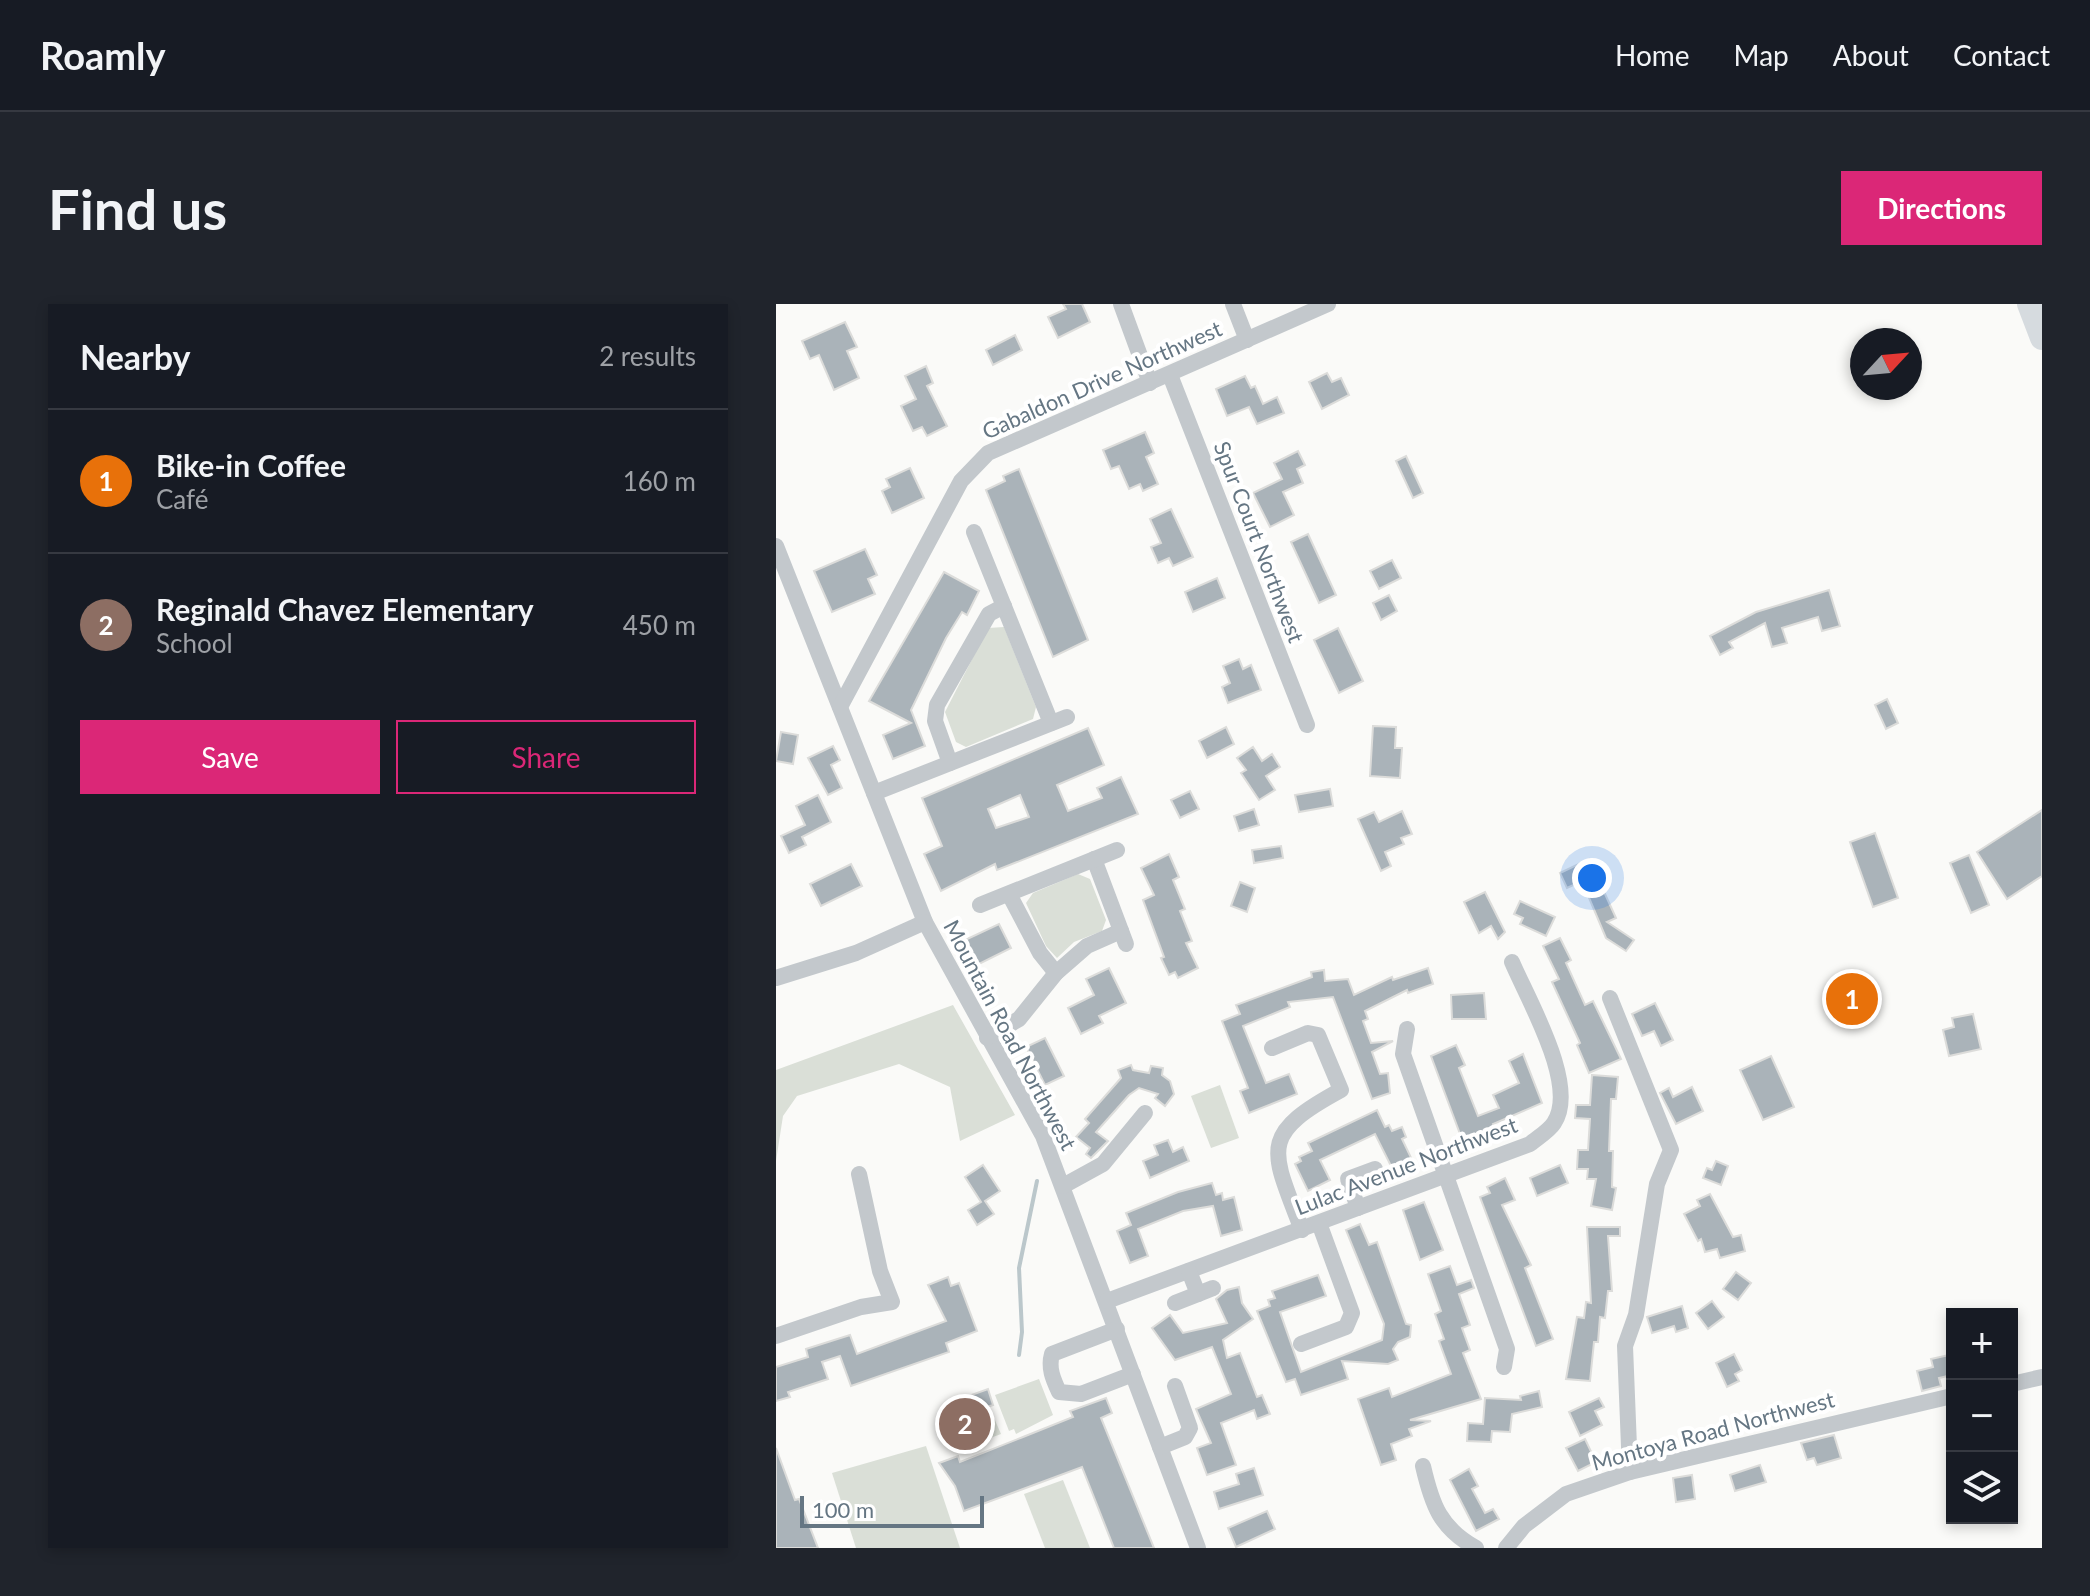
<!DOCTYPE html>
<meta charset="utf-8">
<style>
body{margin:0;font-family:Lato,sans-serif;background:#20242c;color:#f1f3f6}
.controls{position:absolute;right:24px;bottom:24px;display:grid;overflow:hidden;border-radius:0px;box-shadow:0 4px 12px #0003}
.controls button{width:72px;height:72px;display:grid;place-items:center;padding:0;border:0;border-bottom:2px solid #363941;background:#171b24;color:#f1f3f6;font:40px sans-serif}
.compass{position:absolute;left:1074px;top:24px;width:72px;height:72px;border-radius:50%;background:#171b24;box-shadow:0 4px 12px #0003;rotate:64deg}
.scale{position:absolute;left:24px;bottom:20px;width:184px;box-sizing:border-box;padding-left:8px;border:4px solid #657683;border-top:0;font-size:22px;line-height:28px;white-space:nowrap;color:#657683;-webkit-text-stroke:6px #fff;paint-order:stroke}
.you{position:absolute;left:816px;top:574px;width:28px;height:28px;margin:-20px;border:6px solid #fff;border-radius:50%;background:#1a73e8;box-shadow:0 0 0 12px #1a73e833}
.badge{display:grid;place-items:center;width:52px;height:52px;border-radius:50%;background:#db2777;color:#fff;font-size:26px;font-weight:700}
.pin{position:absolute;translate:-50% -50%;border:4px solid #fff;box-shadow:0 2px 8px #0006}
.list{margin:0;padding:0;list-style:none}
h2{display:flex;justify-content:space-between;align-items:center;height:104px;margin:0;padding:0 32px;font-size:34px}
h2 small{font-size:26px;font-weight:400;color:#9ea1a6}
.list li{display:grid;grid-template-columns:52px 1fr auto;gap:24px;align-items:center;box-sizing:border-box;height:144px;padding:0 32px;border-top:2px solid #363941}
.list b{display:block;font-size:30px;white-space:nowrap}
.list p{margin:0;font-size:26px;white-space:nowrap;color:#9ea1a6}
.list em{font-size:26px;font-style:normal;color:#9ea1a6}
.actions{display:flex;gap:16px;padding:24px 32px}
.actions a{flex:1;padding:18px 0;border:2px solid #db2777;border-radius:0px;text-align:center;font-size:28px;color:#db2777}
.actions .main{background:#db2777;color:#fff}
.icon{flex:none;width:44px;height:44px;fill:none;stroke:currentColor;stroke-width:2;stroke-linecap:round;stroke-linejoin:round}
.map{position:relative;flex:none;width:1266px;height:1244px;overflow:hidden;border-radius:0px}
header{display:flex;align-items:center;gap:48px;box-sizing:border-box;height:112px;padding:0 40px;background:#171b24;border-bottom:2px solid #363941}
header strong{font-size:38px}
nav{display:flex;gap:44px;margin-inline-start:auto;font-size:28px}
.intro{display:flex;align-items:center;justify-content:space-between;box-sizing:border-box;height:192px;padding:0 48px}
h1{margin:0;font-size:56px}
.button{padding:20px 36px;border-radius:0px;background:#db2777;color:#fff;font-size:28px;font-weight:700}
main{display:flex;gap:48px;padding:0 48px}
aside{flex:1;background:#171b24;border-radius:0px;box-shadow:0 4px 12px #0003}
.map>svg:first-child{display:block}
</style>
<header>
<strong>Roamly</strong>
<nav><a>Home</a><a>Map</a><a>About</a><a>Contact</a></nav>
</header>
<div class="intro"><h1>Find us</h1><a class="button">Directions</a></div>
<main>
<aside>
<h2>Nearby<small>2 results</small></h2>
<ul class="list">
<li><span class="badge" style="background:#e8710a">1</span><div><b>Bike-in Coffee</b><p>Café</p></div><em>160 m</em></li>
<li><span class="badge" style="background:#8d6e63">2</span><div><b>Reginald Chavez Elementary</b><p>School</p></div><em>450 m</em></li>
</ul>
<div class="actions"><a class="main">Save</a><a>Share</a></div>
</aside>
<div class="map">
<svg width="1266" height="1244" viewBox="0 0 1266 1244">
<rect width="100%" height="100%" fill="#fafaf8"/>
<!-- green -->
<g fill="#dadfd7">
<polygon points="228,323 260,403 257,415 190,443 180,438 169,408 212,324"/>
<polygon points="302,570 314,575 330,616 326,627 298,638 281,654 270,642 250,599 257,589"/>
<polygon points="177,701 239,811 184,837 174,783 123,760 21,792 7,812 0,857 0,766"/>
<polygon points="444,781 463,834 435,844 415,792"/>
<polygon points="263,1075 277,1111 240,1130 238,1125 233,1127 219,1091"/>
<polygon points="215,1107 225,1130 177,1148 173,1123"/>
<polygon points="150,1142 184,1244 80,1244 56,1169"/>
<polygon points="287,1176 314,1244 269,1244 248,1190"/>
</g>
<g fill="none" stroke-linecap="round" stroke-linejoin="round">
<!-- stream -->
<polyline stroke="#bbc7cb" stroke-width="4" points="243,1051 246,1028 243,964 261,877"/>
</g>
<!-- building -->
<g fill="#aab3b9" stroke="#dcdcda" stroke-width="2" fill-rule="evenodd">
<polygon points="287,0 306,0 314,18 282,34 272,13 290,5"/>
<polygon points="69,18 81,43 71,47 83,74 58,86 43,51 34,55 26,37"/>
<polygon points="239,31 246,46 217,61 210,46"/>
<polygon points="150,62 157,79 151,82 171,122 151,132 146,123 137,127 125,102 140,95 129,72"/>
<polygon points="551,69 556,78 565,74 573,91 546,105 533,78"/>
<polygon points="469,72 475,84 479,82 487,100 501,93 508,109 481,120 473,103 451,112 440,85"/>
<polygon points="369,128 378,149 370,153 382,180 367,187 364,180 353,185 343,162 335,165 327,146"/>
<polygon points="522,147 529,161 521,165 527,179 507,188 518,211 494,223 477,189 506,175 498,159"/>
<polygon points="630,152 647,189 637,194 620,157"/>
<polygon points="134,164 148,194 116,209 106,187 114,183 110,175"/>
<polygon points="243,165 312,336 277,353 210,186 229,177 227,172"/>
<polygon points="395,205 417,253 397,262 393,254 382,259 375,243 385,239 374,215"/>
<polygon points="532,230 560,291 543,299 515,238"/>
<polygon points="89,245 101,271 92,275 99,290 56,308 38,267"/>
<polygon points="616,256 625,274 603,285 594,267"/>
<polygon points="168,268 203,287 191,311 186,308 170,334 135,406 149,442 117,455 107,431 135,419 93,397"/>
<polygon points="441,274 449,294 417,308 409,288"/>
<polygon points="1053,286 1064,322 1046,327 1042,313 1006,324 1011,339 996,343 989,319 953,338 957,344 944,351 934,332 980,308"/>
<polygon points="613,291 621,307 605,316 597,299"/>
<polygon points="562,324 587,377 563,389 538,336"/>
<polygon points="463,355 467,365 475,361 485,386 452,399 446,383 454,379 447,362"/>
<polygon points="1111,395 1122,419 1110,425 1099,401"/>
<polygon points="597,422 620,423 619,444 626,444 624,474 594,472"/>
<polygon points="450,423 458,440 431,454 423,437"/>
<path d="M312 424 328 461 281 481 292 507 326 494 321 484 345 473 362 510 221 566 219 560 165 587 148 550 166 542 146 494ZM244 491 253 513 220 524 212 505Z"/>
<polygon points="5,428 22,431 17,460 0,457"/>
<polygon points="57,442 64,456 55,461 66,484 52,491 32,454"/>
<polygon points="477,443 486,457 496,450 504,463 490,472 499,486 483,496 465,469 470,466 461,454"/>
<polygon points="554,485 557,502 523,508 519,491"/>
<polygon points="414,487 423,505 404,514 395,496"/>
<polygon points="42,491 55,518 26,533 30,541 13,549 5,532 29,521 20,502"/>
<polygon points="478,505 483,521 463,527 458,512"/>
<polygon points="1266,506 1266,572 1231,595 1201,548"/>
<polygon points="626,507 636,530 625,534 628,540 609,548 615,562 605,567 582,515 598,508 603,518"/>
<polygon points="1099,529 1122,594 1097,603 1074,538"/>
<polygon points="505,542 507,554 478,559 476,546"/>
<polygon points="393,550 403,573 397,576 409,605 404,607 416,637 410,639 422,664 402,674 399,668 393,671 385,654 388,653 367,596 378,591 365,564"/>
<polygon points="1193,551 1213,601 1195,609 1174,559"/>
<polygon points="813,555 840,614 831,618 858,636 850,647 830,634 806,577 791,584 784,569"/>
<polygon points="75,560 86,582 45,602 34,580"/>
<polygon points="464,578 479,584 471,608 455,602"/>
<polygon points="709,588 729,628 722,635 715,622 703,629 688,598"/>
<polygon points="744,597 779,613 770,632 744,620 747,614 738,610"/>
<polygon points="223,620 235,644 201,661 189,636"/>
<polygon points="784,634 795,656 790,659 809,701 817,697 845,755 813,769 801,741 804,739 776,678 783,675 767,642"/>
<polygon points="333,664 350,699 323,712 327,719 305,730 292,704 318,691 310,675"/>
<polygon points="652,664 657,680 632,689 631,686 589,707 592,715 587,717 595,739 617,737 596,748 604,770 612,769 614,789 596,795 557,693 512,698 514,703 467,722 490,779 513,770 521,790 473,809 464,787 472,784 446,717 464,710 460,701 536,673 535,668 548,666 549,677 572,675 578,691 616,673 617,676"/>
<polygon points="708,689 710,715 676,715 675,691"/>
<polygon points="879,699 897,736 885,742 878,727 866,732 856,710"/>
<polygon points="1197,710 1205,745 1173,752 1167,726 1178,723 1176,714"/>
<polygon points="269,734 288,772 269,781 250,743"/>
<polygon points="680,741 689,761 683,764 702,812 723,804 717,791 743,779 733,757 747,750 766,799 717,820 719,826 687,838 655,752"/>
<polygon points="995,752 1018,803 987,816 964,766"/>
<polygon points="355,761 357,766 373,769 375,762 387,764 386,771 394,777 398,790 389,802 379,794 382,790 363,784 353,791 320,828 332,837 315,854 310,850 314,844 300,833 313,819 309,815 345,774 342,766"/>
<polygon points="816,771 842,773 840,795 835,795 833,847 837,847 836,883 840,884 836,906 815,902 820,875 811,875 812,865 801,865 802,846 812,846 814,815 799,814 800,801 814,801"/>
<polygon points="916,783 927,807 900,820 884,789 893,784 897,793"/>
<polygon points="601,806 609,823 613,821 616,827 626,823 630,833 626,835 639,862 620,872 599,830 544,856 554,876 532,887 519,860 525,857 523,853 536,847 532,839"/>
<polygon points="392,836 397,848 407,843 413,857 374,874 367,857 382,851 378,841"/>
<polygon points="940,857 952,862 945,881 927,874 931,864 936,866"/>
<polygon points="207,861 224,887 209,897 218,910 201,921 192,906 205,898 189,873"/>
<polygon points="784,861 792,879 761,892 754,874"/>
<polygon points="729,874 739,896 726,901 755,961 749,964 777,1035 760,1042 704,893 714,889 711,883"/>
<polygon points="436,879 440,891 446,889 447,896 458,893 466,926 445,932 437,902 407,907 362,925 372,952 354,959 341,927 355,921 350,909 402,888"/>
<polygon points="934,890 957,933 965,931 969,947 944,954 941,945 929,948 925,935 922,937 908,910 924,902 921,896"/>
<polygon points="648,898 667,946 644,956 627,906"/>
<polygon points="584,920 593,941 601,938 630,1020 635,1021 634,1033 622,1038 617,1045 622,1056 612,1060 566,1057 572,1075 525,1091 519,1075 510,1078 481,1007 494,1002 492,996 499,994 496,987 542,971 550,992 504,1008 525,1068 606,1036 608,1020 570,926"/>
<polygon points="811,923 844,923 844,932 832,932 836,987 832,987 829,1014 824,1013 822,1038 818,1038 814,1077 790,1075 801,1013 808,1014 810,998 815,999"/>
<polygon points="674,962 681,981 695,976 698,984 683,990 694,1021 686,1024 694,1046 687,1049 705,1095 634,1116 655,1117 633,1125 636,1132 615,1140 620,1156 605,1161 582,1095 613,1084 616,1093 675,1070 663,1037 668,1035 659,1010 665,1007 652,970"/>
<polygon points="960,968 975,979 962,996 947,985"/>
<polygon points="172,973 175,982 183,979 201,1027 170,1039 173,1048 75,1082 64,1052 46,1058 52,1075 12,1088 14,1093 0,1097 0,1063 32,1053 30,1045 74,1031 81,1050 170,1017 152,981"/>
<polygon points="463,983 466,999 477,1015 447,1036 451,1054 464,1049 481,1093 486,1091 494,1110 481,1115 478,1106 445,1119 460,1161 431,1171 421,1144 435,1139 420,1105 455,1090 436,1043 399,1056 376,1024 394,1011 407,1029 451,1019 440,995 451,986"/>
<polygon points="936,997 948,1013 932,1025 920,1009"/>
<polygon points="906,1002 912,1024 900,1028 898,1022 876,1029 871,1013"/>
<polygon points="958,1050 966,1066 959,1070 963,1077 951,1083 940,1059"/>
<polygon points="1173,1051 1176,1071 1163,1074 1165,1082 1146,1087 1141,1067 1157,1063 1155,1055"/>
<polygon points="212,1085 217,1101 179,1114 173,1099"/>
<polygon points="763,1087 766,1103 736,1110 734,1128 716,1127 715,1138 691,1137 692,1119 707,1120 709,1094 745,1096 744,1092"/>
<polygon points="330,1094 336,1109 325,1114 378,1244 338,1244 306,1163 188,1207 179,1182 163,1159 182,1152 184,1158 247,1133 297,1113 294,1107"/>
<polygon points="823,1094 828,1103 819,1107 826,1121 804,1132 793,1108"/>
<polygon points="1058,1131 1065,1154 1041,1161 1038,1154 1031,1156 1025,1139"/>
<polygon points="809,1135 820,1158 802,1167 790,1144"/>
<polygon points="0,1144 19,1196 23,1195 42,1244 0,1244"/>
<polygon points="984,1161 990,1178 959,1187 954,1171"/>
<polygon points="478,1164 487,1191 443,1205 438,1188 463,1180 460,1170"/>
<polygon points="693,1165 702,1182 696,1185 709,1209 717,1205 723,1215 700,1227 674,1176"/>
<polygon points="916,1171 919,1195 900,1198 897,1174"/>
<polygon points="491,1207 499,1225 460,1243 452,1224"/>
</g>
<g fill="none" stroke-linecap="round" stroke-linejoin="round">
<!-- minor -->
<g stroke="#c3c8cc" stroke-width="16">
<polyline points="345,0 374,79"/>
<polyline points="457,0 471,36"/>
<polyline points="394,71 531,421"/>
<polyline points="198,228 275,419"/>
<polyline points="0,242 149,618 267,832 422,1244"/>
<polyline points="64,403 185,177 212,149 552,0"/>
<polyline points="174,459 159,417 161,401 213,310 228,302"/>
<polyline points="98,489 291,413"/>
<polyline points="318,555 350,640"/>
<polyline points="233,590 264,649 280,669"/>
<polyline points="204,601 341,546"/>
<polyline points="0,674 80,649 149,618"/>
<polyline points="834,694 895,846 881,880 860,1011 849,1042 854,1168"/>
<polyline points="631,725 627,750 731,1045 728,1063"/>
<polyline points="211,734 243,715 280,669 311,642 345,627"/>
<path d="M496 744 532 729 542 731 565 786C482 831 495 845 526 926"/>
<polyline points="287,882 327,860 369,809"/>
<polyline points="582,904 572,875 599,865"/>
<polyline points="422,990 437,984"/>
<path d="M331 997 754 840C761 834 773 827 778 819 803 782 752 696 736 658"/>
<polyline points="399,999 422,990 413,967"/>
<path d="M341 1025 276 1050C272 1064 277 1075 283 1088L305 1090 357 1070"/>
<polyline points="0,1032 85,1003 116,998 104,967 83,870"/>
<polyline points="525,1040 570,1023 576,1009 543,919"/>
<polyline points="1236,1080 1266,1073"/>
<polyline points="384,1143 409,1133 414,1124 399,1082"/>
<path d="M647 1162C656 1201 664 1224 700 1244"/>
<polyline points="730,1244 748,1222 790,1190 854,1168 1176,1092"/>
</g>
<!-- highway -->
<polyline stroke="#d6dbdf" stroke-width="24" points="1253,0 1266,34"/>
</g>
<g text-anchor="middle" stroke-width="8" stroke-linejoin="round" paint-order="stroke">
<!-- street labels -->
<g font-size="22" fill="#657683" stroke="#fff">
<text transform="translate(326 76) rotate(-24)" y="8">Gabaldon Drive Northwest</text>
<text transform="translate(483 238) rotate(69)" y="8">Spur Court Northwest</text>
<text transform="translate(234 731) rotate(62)" y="8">Mountain Road Northwest</text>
<text transform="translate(630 862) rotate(-21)" y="8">Lulac Avenue Northwest</text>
<text transform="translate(937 1127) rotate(-15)" y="8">Montoya Road Northwest</text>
</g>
</g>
</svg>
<div class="controls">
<button>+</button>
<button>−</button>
<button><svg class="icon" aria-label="layers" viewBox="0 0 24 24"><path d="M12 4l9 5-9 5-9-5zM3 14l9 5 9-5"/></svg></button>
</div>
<svg class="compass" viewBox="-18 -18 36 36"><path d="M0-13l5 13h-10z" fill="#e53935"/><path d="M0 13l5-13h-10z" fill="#9ea1a6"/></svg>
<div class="scale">100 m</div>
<div class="you"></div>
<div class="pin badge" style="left:1076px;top:695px;background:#e8710a">1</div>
<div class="pin badge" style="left:189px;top:1120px;background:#8d6e63">2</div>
</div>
</main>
